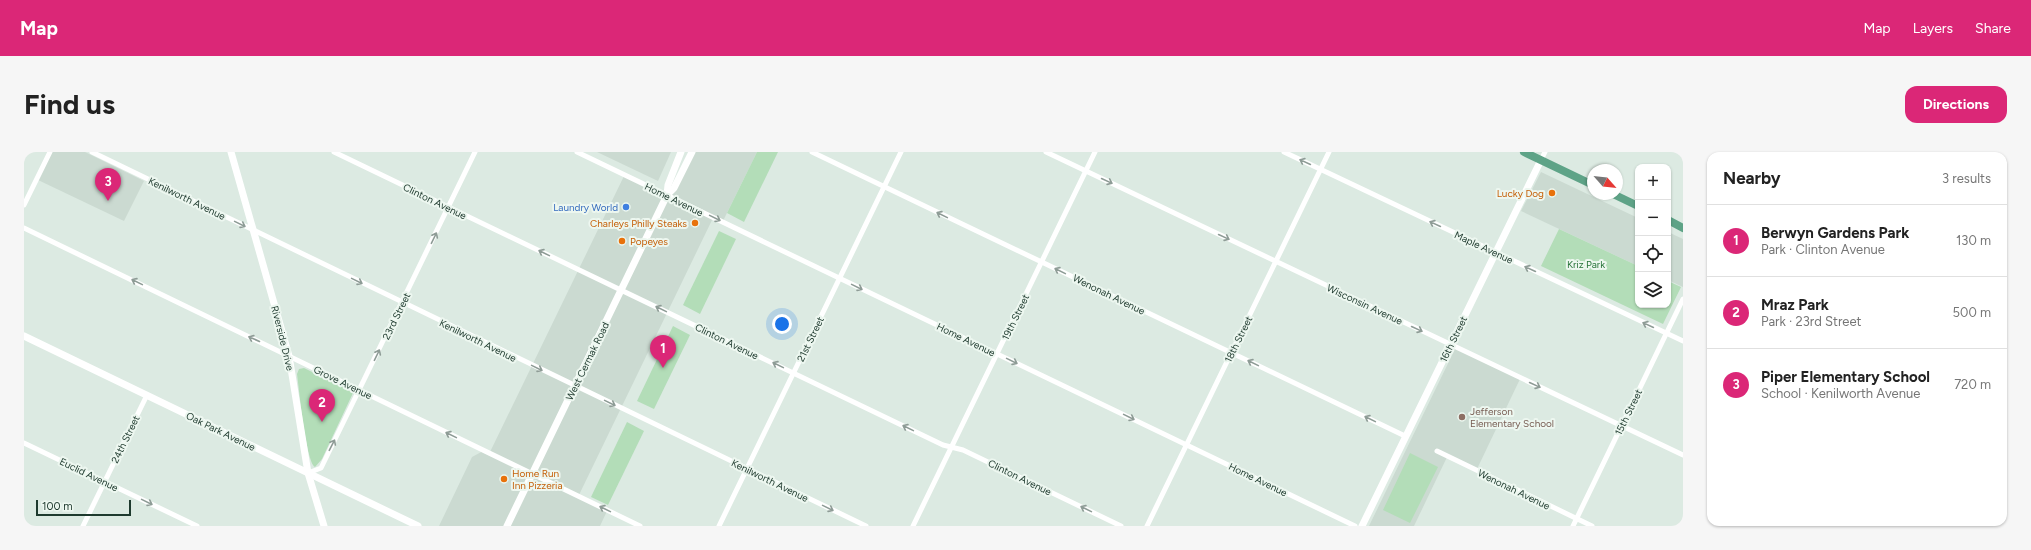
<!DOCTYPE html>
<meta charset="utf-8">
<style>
body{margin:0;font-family:Figtree,sans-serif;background:#f6f6f6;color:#222}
.controls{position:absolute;right:12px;top:12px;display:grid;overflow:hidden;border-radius:8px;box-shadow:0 1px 3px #0004}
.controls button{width:36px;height:36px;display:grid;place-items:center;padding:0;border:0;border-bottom:1px solid #e0e0e0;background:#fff;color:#222;font:20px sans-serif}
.compass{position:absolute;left:1563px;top:12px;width:36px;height:36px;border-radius:50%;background:#fff;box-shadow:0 1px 3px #0004;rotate:117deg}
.scale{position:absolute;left:12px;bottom:10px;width:95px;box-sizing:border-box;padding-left:4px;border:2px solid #1e3a2e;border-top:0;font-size:11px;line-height:14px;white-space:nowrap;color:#1e3a2e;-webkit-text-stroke:3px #edf7f0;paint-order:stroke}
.you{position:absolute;left:758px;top:172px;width:14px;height:14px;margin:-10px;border:3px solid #fff;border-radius:50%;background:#1a73e8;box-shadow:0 0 0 6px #1a73e833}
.badge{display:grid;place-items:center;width:26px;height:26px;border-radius:50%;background:#db2777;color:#fff;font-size:13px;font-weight:700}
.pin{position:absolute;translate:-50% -33px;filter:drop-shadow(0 1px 2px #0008)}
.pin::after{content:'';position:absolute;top:21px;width:14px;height:12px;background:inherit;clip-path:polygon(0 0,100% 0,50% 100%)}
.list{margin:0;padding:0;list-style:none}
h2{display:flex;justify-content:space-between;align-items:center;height:52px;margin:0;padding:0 16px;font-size:17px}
h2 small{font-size:13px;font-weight:400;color:#767676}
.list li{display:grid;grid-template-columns:26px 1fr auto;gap:12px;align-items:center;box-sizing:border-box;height:72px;padding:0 16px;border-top:1px solid #e0e0e0}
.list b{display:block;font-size:15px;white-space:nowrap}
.list p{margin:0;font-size:13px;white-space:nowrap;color:#767676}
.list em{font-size:13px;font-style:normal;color:#767676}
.icon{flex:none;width:22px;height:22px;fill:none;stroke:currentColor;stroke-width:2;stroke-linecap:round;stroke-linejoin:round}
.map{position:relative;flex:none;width:1659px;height:374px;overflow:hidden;border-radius:12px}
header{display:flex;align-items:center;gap:24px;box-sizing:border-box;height:56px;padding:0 20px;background:#db2777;color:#fff}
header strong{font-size:19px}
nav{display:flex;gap:22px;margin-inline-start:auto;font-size:14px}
.intro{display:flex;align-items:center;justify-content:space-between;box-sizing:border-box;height:96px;padding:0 24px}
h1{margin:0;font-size:28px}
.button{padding:10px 18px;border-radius:12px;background:#db2777;color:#fff;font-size:14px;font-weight:700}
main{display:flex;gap:24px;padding:0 24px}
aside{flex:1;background:#fff;border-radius:12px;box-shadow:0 1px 3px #0004}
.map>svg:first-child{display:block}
</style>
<header>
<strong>Map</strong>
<nav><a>Map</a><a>Layers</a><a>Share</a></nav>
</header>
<div class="intro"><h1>Find us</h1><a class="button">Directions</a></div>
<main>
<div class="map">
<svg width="1659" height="374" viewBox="0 0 1659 374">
<rect width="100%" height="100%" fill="#dceae2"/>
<!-- built -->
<g fill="#cbdad1">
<polygon points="27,0 61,0 120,29 100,69 14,28"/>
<polygon points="573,0 647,0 634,29"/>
<polygon points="669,0 733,0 699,69 645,43"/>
<polygon points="1517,20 1614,66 1614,114 1497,59"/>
<polygon points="600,24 689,66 554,345 583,359 576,374 415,374 448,305 461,298 466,300"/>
<polygon points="1644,80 1659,87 1659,135 1644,128"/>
<polygon points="1432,195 1496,227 1453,317 1424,303 1390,374 1345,374"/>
</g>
<!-- green -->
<g fill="#b3ddb8">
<polygon points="733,0 754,0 720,70 703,61"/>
<polygon points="1535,77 1614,114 1614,153 1644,153 1644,129 1657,135 1639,172 1517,114"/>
<polygon points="695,79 712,87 676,162 659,153"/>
<polygon points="649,174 666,183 630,257 613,249"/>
<path d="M280 216 325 238 329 241 298 307 291 315C282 310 275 236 273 222L275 217Z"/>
<polygon points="603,270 620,279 584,353 567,345"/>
<polygon points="1386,301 1414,315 1386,371 1359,358"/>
</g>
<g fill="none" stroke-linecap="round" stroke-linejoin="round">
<!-- street -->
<g stroke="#fff" stroke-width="5">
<polyline points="68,0 842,374"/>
<polyline points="310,0 919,293 939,298 1097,374"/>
<polyline points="553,0 1331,374"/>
<polyline points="788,0 1381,284"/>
<polyline points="1022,0 1659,303"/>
<polyline points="1260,0 1659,189"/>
<polyline points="1517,8 1521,0"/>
<polyline points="0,53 26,0"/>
<polyline points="0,76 616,374"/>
<polyline points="0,291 173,374"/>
<polyline points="1413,299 1568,374"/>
<polyline points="284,321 297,316 451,0"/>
<polyline points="59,374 123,243"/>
<polyline points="695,374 877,0"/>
<polyline points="889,374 1071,0"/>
<polyline points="1123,374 1305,0"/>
<polyline points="1549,374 1659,147"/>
</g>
<!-- secondary -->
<g stroke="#fff" stroke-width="7">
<polyline points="207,0 265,204 284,321 300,374"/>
<polyline points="643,43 644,33 657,0"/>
<polyline points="0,184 394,374"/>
<polyline points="483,374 643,43 650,36 668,0"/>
<polyline points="1338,374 1517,8"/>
</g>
<!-- primary -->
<g stroke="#5ea387" stroke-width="8">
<polyline points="1500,0 1569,33"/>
<polyline points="1589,42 1614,54"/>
<polyline points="1644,68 1659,76"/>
</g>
</g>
<!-- one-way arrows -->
<defs><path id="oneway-shaft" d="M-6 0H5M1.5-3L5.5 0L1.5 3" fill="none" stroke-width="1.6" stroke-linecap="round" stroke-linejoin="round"/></defs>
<g stroke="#8e9c96">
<use href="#oneway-shaft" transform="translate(1281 10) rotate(-155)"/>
<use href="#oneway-shaft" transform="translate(1083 29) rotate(25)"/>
<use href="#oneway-shaft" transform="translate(918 63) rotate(-154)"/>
<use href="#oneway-shaft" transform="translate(691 66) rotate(26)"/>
<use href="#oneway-shaft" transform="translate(216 72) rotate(26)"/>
<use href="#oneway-shaft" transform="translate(1411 72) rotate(-155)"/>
<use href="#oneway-shaft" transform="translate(1200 85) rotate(25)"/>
<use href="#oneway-shaft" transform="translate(410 86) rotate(-64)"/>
<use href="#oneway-shaft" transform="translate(520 101) rotate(-154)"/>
<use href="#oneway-shaft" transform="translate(1506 117) rotate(-155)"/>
<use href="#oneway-shaft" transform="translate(1036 119) rotate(-154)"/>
<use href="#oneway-shaft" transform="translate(333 129) rotate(26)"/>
<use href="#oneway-shaft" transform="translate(113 130) rotate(-154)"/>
<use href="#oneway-shaft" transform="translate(833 135) rotate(26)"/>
<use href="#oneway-shaft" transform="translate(637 157) rotate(-154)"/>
<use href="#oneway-shaft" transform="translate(1624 173) rotate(-155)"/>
<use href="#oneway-shaft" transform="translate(1393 177) rotate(25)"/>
<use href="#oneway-shaft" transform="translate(230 187) rotate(-156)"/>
<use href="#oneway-shaft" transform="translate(353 203) rotate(-64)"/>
<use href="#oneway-shaft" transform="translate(988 209) rotate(26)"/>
<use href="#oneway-shaft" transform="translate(1229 211) rotate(-154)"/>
<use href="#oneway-shaft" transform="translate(754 213) rotate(-154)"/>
<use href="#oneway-shaft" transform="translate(513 216) rotate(26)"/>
<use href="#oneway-shaft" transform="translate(1511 233) rotate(25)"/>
<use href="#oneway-shaft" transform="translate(586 251) rotate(26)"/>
<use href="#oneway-shaft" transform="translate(1105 265) rotate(26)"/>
<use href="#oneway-shaft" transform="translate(1346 267) rotate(-154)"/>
<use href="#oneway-shaft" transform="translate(884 276) rotate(-154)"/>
<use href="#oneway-shaft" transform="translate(427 283) rotate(-154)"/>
<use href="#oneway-shaft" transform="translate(308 293) rotate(-63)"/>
<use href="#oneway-shaft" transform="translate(123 350) rotate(26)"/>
<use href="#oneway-shaft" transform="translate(804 356) rotate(26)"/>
<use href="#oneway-shaft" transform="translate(581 357) rotate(-154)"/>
<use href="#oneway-shaft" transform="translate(1062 357) rotate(-154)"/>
</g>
<!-- markers -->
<g fill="#e8710a" stroke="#edf7f0" stroke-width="1.5">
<circle cx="1528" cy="41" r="4"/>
<circle cx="671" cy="71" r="4"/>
<circle cx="598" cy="89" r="4"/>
<circle cx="480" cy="327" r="4"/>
</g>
<circle fill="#3f7fe0" stroke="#edf7f0" stroke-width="1.5" cx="602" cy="55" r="4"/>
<circle fill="#8d6e63" stroke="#edf7f0" stroke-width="1.5" cx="1438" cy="265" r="4"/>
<g text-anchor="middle" stroke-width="4" stroke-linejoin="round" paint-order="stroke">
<!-- food labels -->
<g font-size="10" fill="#c56008" stroke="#edf7f0" text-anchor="end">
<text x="1520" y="45">Lucky Dog</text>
<text x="663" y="75">Charleys Philly Steaks</text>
<text x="606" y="93" text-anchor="start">Popeyes</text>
<text x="488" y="325" text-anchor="start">Home Run<tspan x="488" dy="12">Inn Pizzeria</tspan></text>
</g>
<!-- street labels -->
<g font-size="10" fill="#1e3a2e" stroke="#edf7f0">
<text transform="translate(163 46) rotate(26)" y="4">Kenilworth Avenue</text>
<text transform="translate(650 47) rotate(26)" y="4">Home Avenue</text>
<text transform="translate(411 49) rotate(26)" y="4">Clinton Avenue</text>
<text transform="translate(1460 95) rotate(25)" y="4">Maple Avenue</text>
<text transform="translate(1085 142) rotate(26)" y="4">Wenonah Avenue</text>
<text transform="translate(1341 152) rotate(25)" y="4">Wisconsin Avenue</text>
<text transform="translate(372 164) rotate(-64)" y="4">23rd Street</text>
<text transform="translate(991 165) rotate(-64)" y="4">19th Street</text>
<text transform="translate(259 186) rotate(76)" y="4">Riverside Drive</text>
<text transform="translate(786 187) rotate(-64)" y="4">21st Street</text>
<text transform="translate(942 187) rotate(26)" y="4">Home Avenue</text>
<text transform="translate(1214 187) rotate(-64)" y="4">18th Street</text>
<text transform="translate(1429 187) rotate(-64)" y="4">16th Street</text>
<text transform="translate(454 188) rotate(26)" y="4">Kenilworth Avenue</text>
<text transform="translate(703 189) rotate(26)" y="4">Clinton Avenue</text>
<text transform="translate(563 209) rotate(-64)" y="4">West Cermak Road</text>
<text transform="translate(319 230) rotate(26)" y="4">Grove Avenue</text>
<text transform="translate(1604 260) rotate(-64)" y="4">15th Street</text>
<text transform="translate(197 279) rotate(26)" y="4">Oak Park Avenue</text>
<text transform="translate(101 287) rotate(-64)" y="4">24th Street</text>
<text transform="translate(65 322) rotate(26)" y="4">Euclid Avenue</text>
<text transform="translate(996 325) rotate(26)" y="4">Clinton Avenue</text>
<text transform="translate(1234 327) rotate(26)" y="4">Home Avenue</text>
<text transform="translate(746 328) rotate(26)" y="4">Kenilworth Avenue</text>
<text transform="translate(1490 337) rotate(26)" y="4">Wenonah Avenue</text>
</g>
<!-- shop labels -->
<g font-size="10" fill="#366cbe" stroke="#edf7f0" text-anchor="end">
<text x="594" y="59">Laundry World</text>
</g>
<!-- park labels -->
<g font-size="10" fill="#267338" stroke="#edf7f0">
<text x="1562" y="116">Kriz Park</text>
</g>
<!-- education labels -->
<g font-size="10" fill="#785e54" stroke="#edf7f0" text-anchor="start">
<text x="1446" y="263">Jefferson<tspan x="1446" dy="12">Elementary School</tspan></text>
</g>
</g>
</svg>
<div class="controls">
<button>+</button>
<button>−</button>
<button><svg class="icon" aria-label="locate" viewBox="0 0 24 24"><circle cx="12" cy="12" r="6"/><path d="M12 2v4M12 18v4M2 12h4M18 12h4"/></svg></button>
<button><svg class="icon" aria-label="layers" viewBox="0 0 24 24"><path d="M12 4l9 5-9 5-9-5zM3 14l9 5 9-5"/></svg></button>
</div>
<svg class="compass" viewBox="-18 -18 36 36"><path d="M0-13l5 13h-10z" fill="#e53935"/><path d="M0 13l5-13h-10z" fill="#767676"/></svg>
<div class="scale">100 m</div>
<div class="you"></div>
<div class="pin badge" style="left:639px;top:216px">1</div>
<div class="pin badge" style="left:298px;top:270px">2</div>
<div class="pin badge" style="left:84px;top:49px">3</div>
</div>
<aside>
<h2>Nearby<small>3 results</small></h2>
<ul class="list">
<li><span class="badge">1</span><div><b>Berwyn Gardens Park</b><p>Park · Clinton Avenue</p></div><em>130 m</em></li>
<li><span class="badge">2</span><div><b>Mraz Park</b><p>Park · 23rd Street</p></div><em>500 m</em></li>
<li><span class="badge">3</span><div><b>Piper Elementary School</b><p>School · Kenilworth Avenue</p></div><em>720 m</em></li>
</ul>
</aside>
</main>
